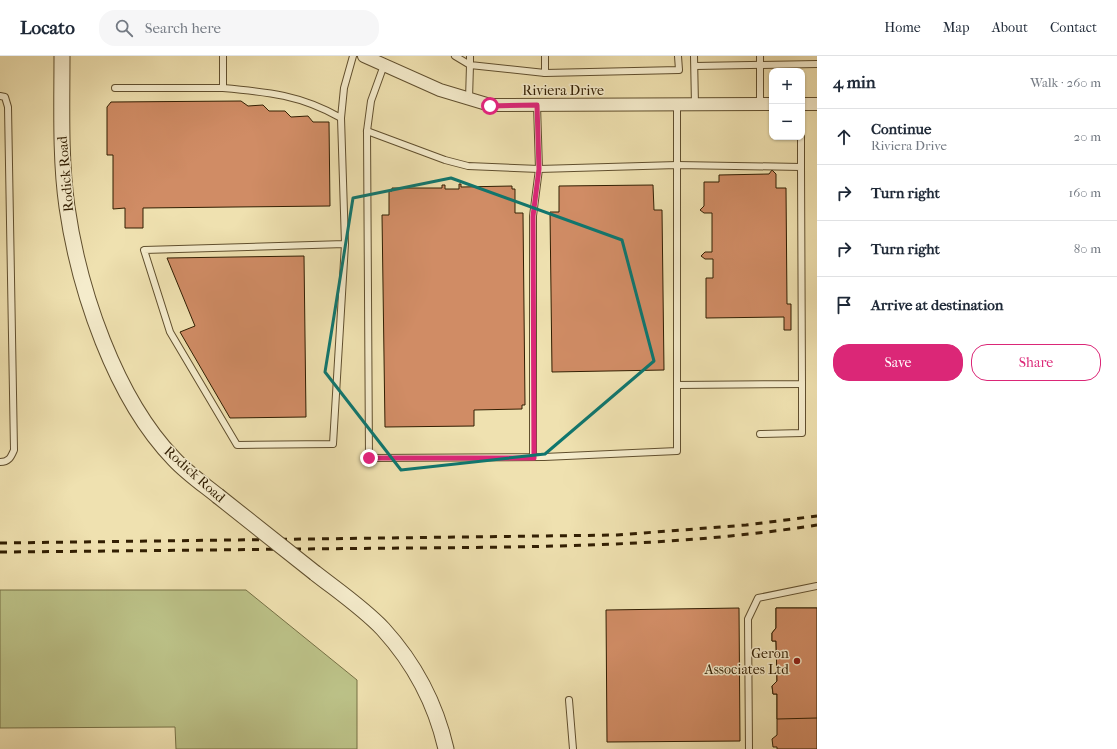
<!DOCTYPE html>
<meta charset="utf-8">
<style>
body{margin:0;font-family:"IM FELL French Canon",serif;background:#f6f6f7;color:#1f2937}
.controls{position:absolute;right:12px;top:12px;display:grid;overflow:hidden;border-radius:8px;box-shadow:0 1px 3px #0004}
.controls button{width:36px;height:36px;display:grid;place-items:center;padding:0;border:0;border-bottom:1px solid #e0e1e3;background:#fff;color:#1f2937;font:20px sans-serif}
.stop{position:absolute;width:12px;height:12px;margin:-9px;border:3px solid #db2777;border-radius:50%;background:#fff}
.stop.end{background:#db2777;border-color:#fff;box-shadow:0 1px 4px #0008}
.list{margin:0;padding:0;list-style:none}
h2{display:flex;justify-content:space-between;align-items:center;height:52px;margin:0;padding:0 16px;font-size:17px}
h2 small{font-size:13px;font-weight:400;color:#747a83}
.list li{display:grid;grid-template-columns:26px 1fr auto;gap:12px;align-items:center;box-sizing:border-box;height:56px;padding:0 16px;border-top:1px solid #e0e1e3}
.list b{display:block;font-size:15px;white-space:nowrap}
.list p{margin:0;font-size:13px;white-space:nowrap;color:#747a83}
.list em{font-size:13px;font-style:normal;color:#747a83}
.actions{display:flex;gap:8px;padding:12px 16px}
.actions a{flex:1;padding:9px 0;border:1px solid #db2777;border-radius:16px;text-align:center;font-size:14px;color:#db2777}
.actions .main{background:#db2777;color:#fff}
.icon{flex:none;width:22px;height:22px;fill:none;stroke:currentColor;stroke-width:2;stroke-linecap:round;stroke-linejoin:round}
.map{position:relative;flex:none;width:817px;height:693px;overflow:hidden}
header{display:flex;align-items:center;gap:24px;box-sizing:border-box;height:56px;padding:0 20px;background:#fff;border-bottom:1px solid #e0e1e3}
header strong{font-size:19px}
nav{display:flex;gap:22px;margin-inline-start:auto;font-size:14px}
.search{width:280px;height:36px;background:#f6f6f7;display:flex;align-items:center;gap:10px;box-sizing:border-box;padding:0 14px;border-radius:16px;color:#747a83;font-size:15px}
main{display:flex}
aside{flex:1;background:#fff}
.map>svg:first-child{display:block}
</style>
<header>
<strong>Locato</strong>
<div class="search"><svg class="icon" aria-label="search" viewBox="0 0 24 24"><circle cx="10" cy="10" r="6"/><path d="M15 15l6 6"/></svg>Search here</div>
<nav><a>Home</a><a>Map</a><a>About</a><a>Contact</a></nav>
</header>
<main>
<div class="map">
<svg width="817" height="693" viewBox="0 0 817 693">
<rect width="100%" height="100%" fill="#efe1b0"/>
<filter id="stains"><feTurbulence type="fractalNoise" baseFrequency=".005" numOctaves="4"/><feColorMatrix values="0 0 0 0 .2 0 0 0 0 .09 0 0 0 0 .02 0 0 0 .5 -.17"/></filter>
<radialGradient id="worn" r=".72"><stop offset=".6" stop-color="#630" stop-opacity="0"/><stop offset="1" stop-color="#630" stop-opacity=".3"/></radialGradient>
<!-- green -->
<polygon fill="#bcc288" stroke="#767045" points="0,534 246,534 357,624 357,693 176,693 175,671 0,672"/>
<!-- building -->
<g fill="#d08c65" stroke="#311e02">
<polygon points="241,45 248,50 263,49 269,55 285,55 291,61 308,60 313,66 329,66 330,150 143,152 143,172 125,172 125,152 113,153 113,99 107,99 107,51 111,46"/>
<polygon points="772,114 776,118 776,132 786,132 787,248 791,248 791,274 784,274 784,261 706,262 706,222 713,222 713,203 705,203 701,200 705,196 712,196 712,157 704,157 700,154 704,150 704,126 719,126 719,119 769,118"/>
<polygon points="459,128 461,128 461,131 512,130 512,133 515,133 515,157 523,157 525,349 522,349 522,353 474,354 474,370 385,371 382,159 389,159 389,135 392,135 392,132 442,132 442,129 445,129 445,133 459,133"/>
<polygon points="653,129 654,154 662,154 664,314 552,316 550,156 559,156 559,130"/>
<polygon points="304,200 306,361 230,362 180,276 195,270 167,202"/>
<polygon points="739,552 740,685 607,686 606,554"/>
<polygon points="776,552 817,552 817,693 777,693 777,691 773,691 772,683 777,679 777,638 773,638 772,630 777,625 776,585 772,585 772,577 776,572"/>
<polygon points="776,552 817,552 817,662 777,663 777,638 773,638 772,630 777,625 776,585 772,585 772,577 776,572"/>
</g>
<g fill="none" stroke-linecap="round" stroke-linejoin="round">
<defs>
<g id="service">
<polyline points="455,0 470,9 469,43"/>
<polyline points="470,0 470,9 545,17 679,14 678,0"/>
<polyline points="545,0 545,17"/>
<polyline points="694,0 695,49"/>
<polyline points="384,9 371,45 367,75 369,402 544,401 677,395 677,48"/>
<polyline points="695,10 817,8"/>
<polyline points="115,32 223,32 223,0"/>
<path d="M223 32C268 36 301 39 341 62L344 32 353 0"/>
<path d="M0 40 5 41 8 51 14 394C11 401 9 406 0 406"/>
<polyline points="760,48 760,0"/>
<polyline points="341,62 345,188 333,388 237,389 170,276 144,194 345,188"/>
<polyline points="367,75 445,104 468,110 539,113 677,109 801,111 802,328 677,329"/>
<polyline points="801,81 801,111"/>
<polyline points="760,378 802,377 802,328"/>
<polyline points="533,401 533,160 539,113 537,49"/>
<polyline points="569,644 573,693"/>
<polyline points="749,693 748,563 758,542 817,530"/>
</g>
<g id="minor">
<polyline points="364,0 440,34 490,49 772,48"/>
<polyline points="802,48 817,48"/>
</g>
<g id="tertiary">
<path d="M62 0C62 48 60 103 67 151 79 234 115 342 174 403 187 417 203 428 218 440"/>
<path d="M315 517C338 535 363 552 383 573 414 607 436 649 446 693"/>
</g>
</defs>
<!-- service casing -->
<use href="#service" stroke="#604f2e" stroke-width="8"/>
<!-- minor casing -->
<use href="#minor" stroke="#604f2e" stroke-width="14"/>
<!-- tertiary casing -->
<use href="#tertiary" stroke="#604f2e" stroke-width="17"/>
<!-- service -->
<use href="#service" stroke="#f5eccc" stroke-width="6"/>
<!-- minor -->
<use href="#minor" stroke="#f5eccc" stroke-width="12"/>
<!-- tertiary -->
<use href="#tertiary" stroke="#f5eccc" stroke-width="15"/>
<!-- rail -->
<g stroke="#311e02" stroke-width="3" stroke-dasharray="7 7" stroke-linecap="butt">
<polyline points="0,487 617,479 746,469 817,460"/>
<path d="M0 496C137 495 274 493 411 492 547 491 683 490 817 469"/>
</g>
<defs>
<polyline id="tertiary-bridge" points="218,440 315,517"/>
</defs>
<!-- tertiary-bridge casing -->
<use href="#tertiary-bridge" stroke="#604f2e" stroke-width="17" stroke-linecap="butt"/>
<!-- tertiary-bridge -->
<use href="#tertiary-bridge" stroke="#f5eccc" stroke-width="15"/>
</g>
<g fill="none" stroke-linecap="round" stroke-linejoin="round">
<!-- route -->
<polyline stroke="#db2777" stroke-width="5" points="369,402 534,402 533,160 539,113 537,49 490,50"/>
</g>
<!-- marked area -->
<path fill="none" stroke="#0f766e" stroke-width="3" stroke-linejoin="round" d="M451 122 622 184 654 305 545 398 401 414 325 316 353 142Z"/>
<!-- markers -->
<circle fill="#8f2418" stroke="#f5eccc" stroke-width="1.5" cx="797" cy="605" r="4"/>
<g text-anchor="middle" stroke-width="3" stroke-linejoin="round" paint-order="stroke">
<!-- street labels -->
<g font-size="14" fill="#311e02" stroke="#f5eccc">
<text x="563" y="39">Riviera Drive</text>
<text transform="translate(65 118) rotate(-95)" y="5">Rodick Road</text>
<text transform="translate(195 418) rotate(42)" y="5">Rodick Road</text>
</g>
<!-- poi labels -->
<g font-size="14" fill="#311e02" stroke="#f5eccc" text-anchor="end">
<text x="789" y="602">Geron<tspan x="789" dy="16">Associates Ltd</tspan></text>
</g>
</g>
<rect width="100%" height="100%" filter="url(#stains)"/>
<rect width="100%" height="100%" fill="url(#worn)"/>
</svg>
<div class="controls">
<button>+</button>
<button>−</button>
</div>
<div class="stop" style="left:490px;top:50px"></div>
<div class="stop end" style="left:369px;top:402px"></div>
</div>
<aside>
<h2>4 min<small>Walk · 260 m</small></h2>
<ul class="list">
<li><svg class="icon" aria-label="ahead" viewBox="0 0 24 24"><path d="M12 20V5M6 11l6-6 6 6"/></svg><div><b>Continue</b><p>Riviera Drive</p></div><em>20 m</em></li>
<li><svg class="icon" aria-label="right" viewBox="0 0 24 24"><path d="M7 20v-9h11M14 6l5 5-5 5"/></svg><div><b>Turn right</b></div><em>160 m</em></li>
<li><svg class="icon" aria-label="right" viewBox="0 0 24 24"><path d="M7 20v-9h11M14 6l5 5-5 5"/></svg><div><b>Turn right</b></div><em>80 m</em></li>
<li><svg class="icon" aria-label="arrive" viewBox="0 0 24 24"><path d="M6 21V4h12l-3 4 3 4H6"/></svg><div><b>Arrive at destination</b></div></li>
</ul>
<div class="actions"><a class="main">Save</a><a>Share</a></div>
</aside>
</main>
